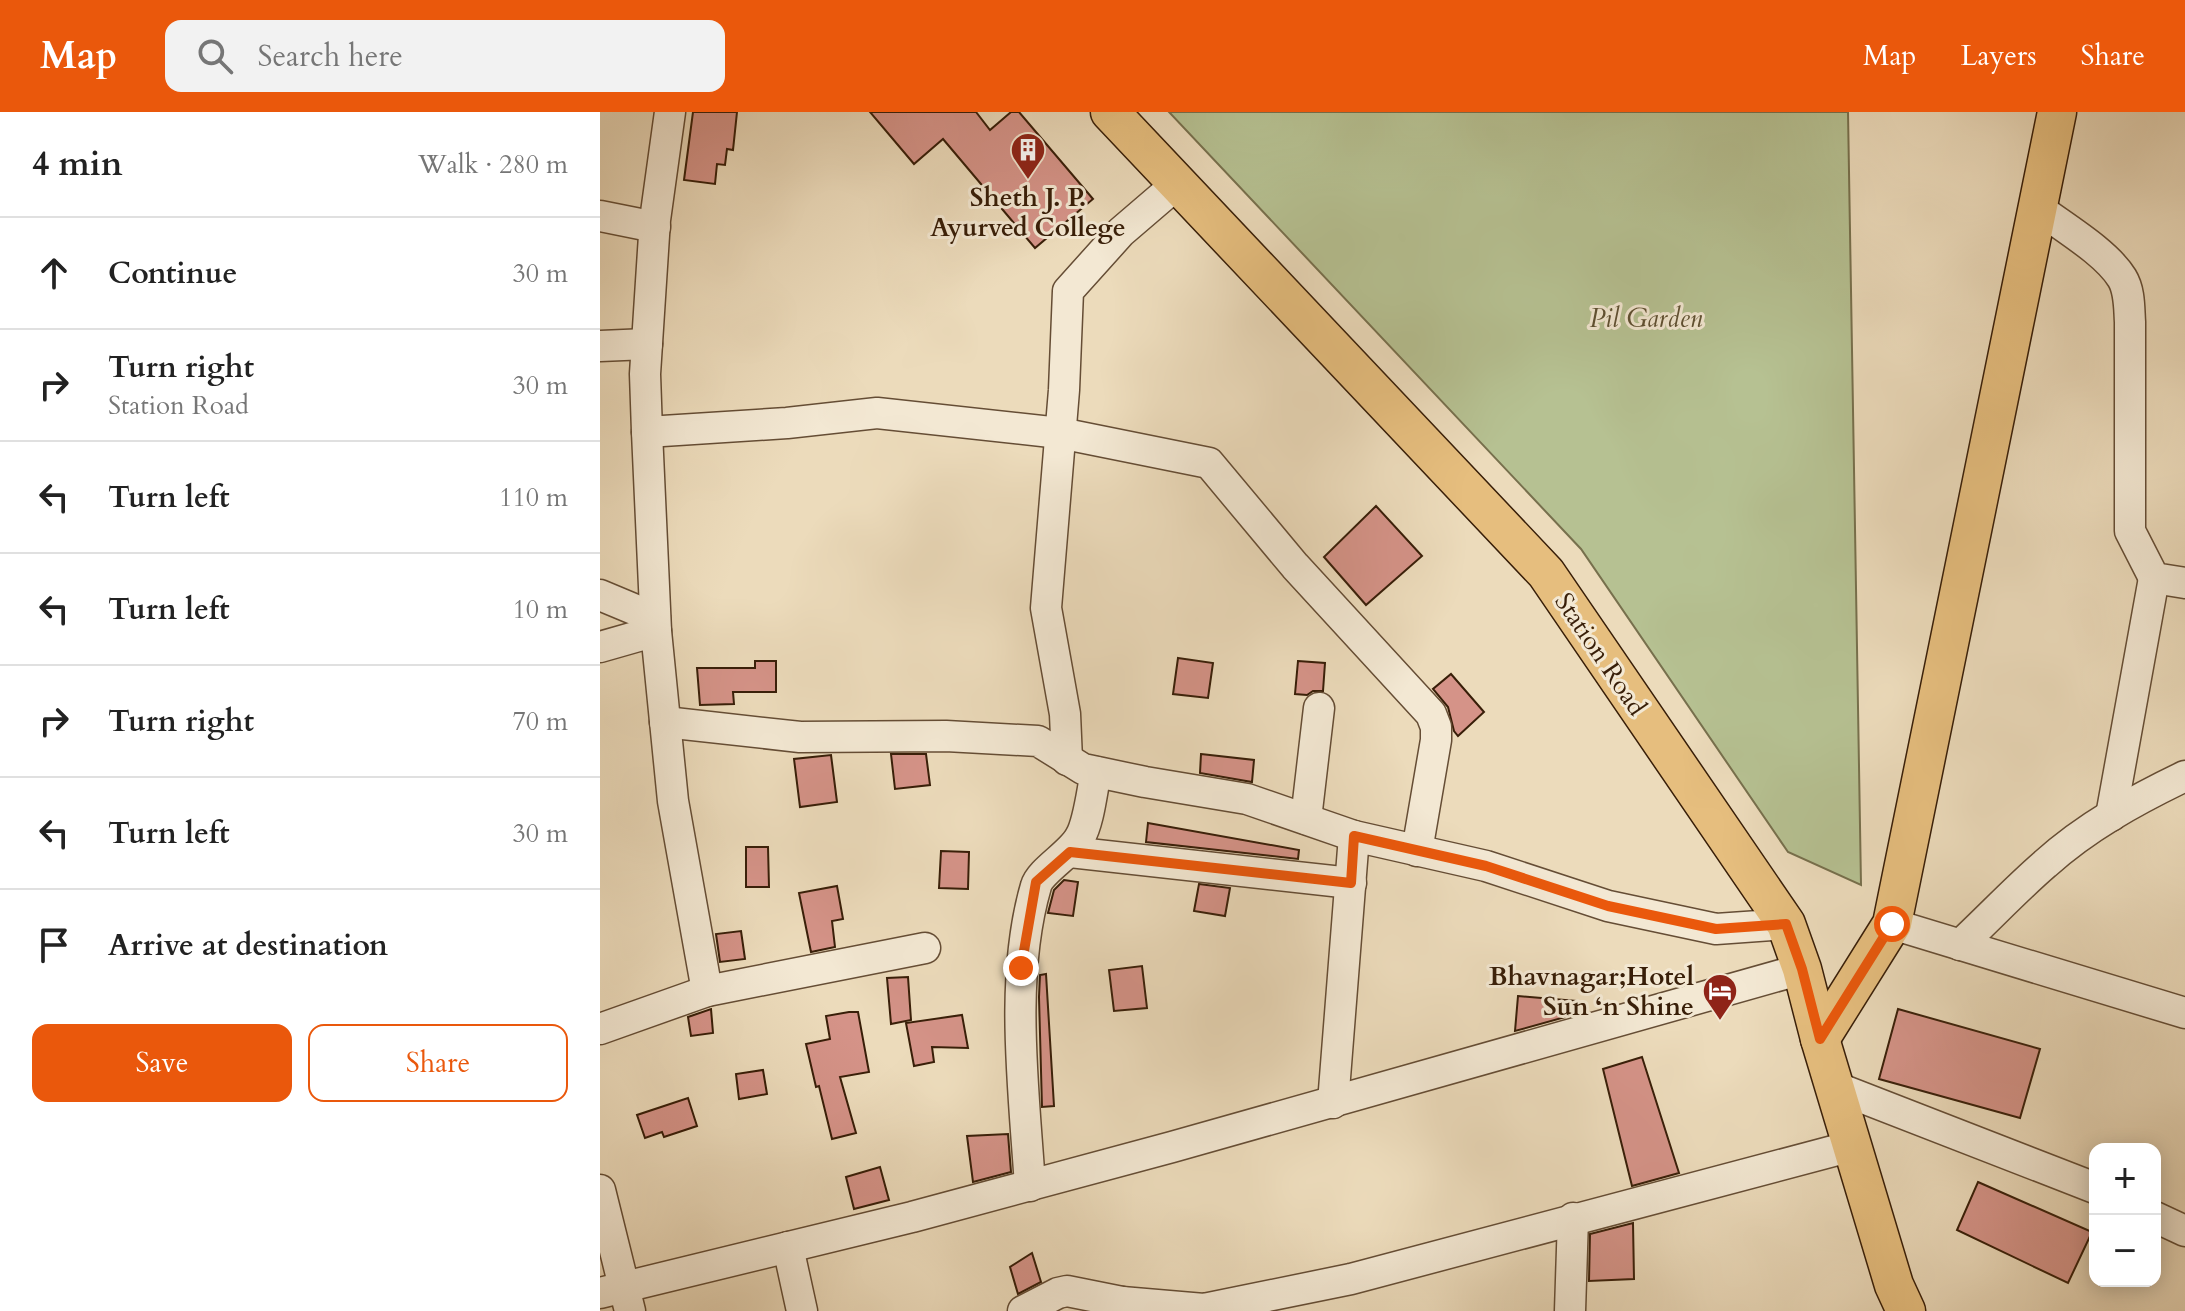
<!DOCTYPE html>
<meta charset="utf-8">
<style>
body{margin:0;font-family:Cardo,serif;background:#f2f2f2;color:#222}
.controls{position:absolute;right:24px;bottom:24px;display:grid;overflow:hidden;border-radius:16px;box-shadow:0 4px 20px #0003}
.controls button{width:72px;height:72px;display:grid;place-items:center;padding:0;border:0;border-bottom:2px solid #e0e0e0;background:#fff;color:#222;font:40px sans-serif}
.stop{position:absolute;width:24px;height:24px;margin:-18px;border:6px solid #ea580c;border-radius:50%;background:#fff}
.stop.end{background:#ea580c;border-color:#fff;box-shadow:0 2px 8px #0008}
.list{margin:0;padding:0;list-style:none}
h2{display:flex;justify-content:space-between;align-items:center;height:104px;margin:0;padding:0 32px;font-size:34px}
h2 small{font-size:26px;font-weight:400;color:#767676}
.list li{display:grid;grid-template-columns:52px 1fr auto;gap:24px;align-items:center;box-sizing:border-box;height:112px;padding:0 32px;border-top:2px solid #e0e0e0}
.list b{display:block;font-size:30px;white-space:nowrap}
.list p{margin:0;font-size:26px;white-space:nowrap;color:#767676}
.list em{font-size:26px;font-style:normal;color:#767676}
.actions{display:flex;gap:16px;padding:24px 32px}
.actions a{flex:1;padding:18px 0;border:2px solid #ea580c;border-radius:16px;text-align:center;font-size:28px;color:#ea580c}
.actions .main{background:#ea580c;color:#fff}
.icon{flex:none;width:44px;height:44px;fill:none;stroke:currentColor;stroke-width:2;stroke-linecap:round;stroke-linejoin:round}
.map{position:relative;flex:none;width:1585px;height:1199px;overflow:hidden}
header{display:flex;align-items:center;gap:48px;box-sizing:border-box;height:112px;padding:0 40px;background:#ea580c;color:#fff}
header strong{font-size:38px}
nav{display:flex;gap:44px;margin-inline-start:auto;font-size:28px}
.search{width:560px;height:72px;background:#f2f2f2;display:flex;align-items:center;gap:20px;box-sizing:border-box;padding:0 28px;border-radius:16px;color:#767676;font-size:30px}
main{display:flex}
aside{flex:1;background:#fff}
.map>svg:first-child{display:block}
</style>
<header>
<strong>Map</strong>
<div class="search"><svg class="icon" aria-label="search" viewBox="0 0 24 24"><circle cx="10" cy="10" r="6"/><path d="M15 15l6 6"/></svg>Search here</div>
<nav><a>Map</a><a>Layers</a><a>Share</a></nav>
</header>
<main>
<aside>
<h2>4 min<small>Walk · 280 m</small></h2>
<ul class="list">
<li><svg class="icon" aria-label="ahead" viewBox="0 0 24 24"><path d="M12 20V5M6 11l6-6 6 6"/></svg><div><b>Continue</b></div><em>30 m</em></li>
<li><svg class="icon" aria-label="right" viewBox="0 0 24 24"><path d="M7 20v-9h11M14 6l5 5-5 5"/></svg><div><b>Turn right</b><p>Station Road</p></div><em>30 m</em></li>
<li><svg class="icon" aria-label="left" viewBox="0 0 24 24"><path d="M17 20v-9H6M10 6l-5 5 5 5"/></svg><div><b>Turn left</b></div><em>110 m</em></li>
<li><svg class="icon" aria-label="left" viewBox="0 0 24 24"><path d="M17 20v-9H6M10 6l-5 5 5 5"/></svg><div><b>Turn left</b></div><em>10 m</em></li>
<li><svg class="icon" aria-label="right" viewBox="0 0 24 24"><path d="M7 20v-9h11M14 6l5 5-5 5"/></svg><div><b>Turn right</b></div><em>70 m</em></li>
<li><svg class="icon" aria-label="left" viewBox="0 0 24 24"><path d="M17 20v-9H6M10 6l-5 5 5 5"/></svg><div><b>Turn left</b></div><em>30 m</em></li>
<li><svg class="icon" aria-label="arrive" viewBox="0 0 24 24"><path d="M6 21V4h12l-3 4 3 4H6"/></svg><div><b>Arrive at destination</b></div></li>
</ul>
<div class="actions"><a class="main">Save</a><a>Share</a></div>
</aside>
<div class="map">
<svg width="1585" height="1199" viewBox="0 0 1585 1199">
<rect width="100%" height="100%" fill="#ecdbbb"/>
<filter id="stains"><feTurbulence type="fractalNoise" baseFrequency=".0025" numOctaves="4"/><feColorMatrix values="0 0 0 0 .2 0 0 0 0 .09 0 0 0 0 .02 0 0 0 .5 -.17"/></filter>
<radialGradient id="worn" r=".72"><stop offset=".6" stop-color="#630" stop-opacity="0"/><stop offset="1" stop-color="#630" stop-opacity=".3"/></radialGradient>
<!-- green -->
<polygon fill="#b6c192" stroke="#77704d" stroke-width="2" points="569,0 1248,0 1261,773 1188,740 981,437"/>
<!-- building -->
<g fill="#d59388" stroke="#381e08" stroke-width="2">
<polygon points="93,0 137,0 133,38 127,37 125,53 117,52 115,72 84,68"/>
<polygon points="270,0 376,0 390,18 411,0 419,0 493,87 435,136 343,27 314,52"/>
<polygon points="776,394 822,444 766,493 724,445"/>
<polygon points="578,546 613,551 608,586 573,582"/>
<polygon points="155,549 176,549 176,580 133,580 134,592 100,593 97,556 155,556"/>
<polygon points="698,549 725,551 723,579 713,579 707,583 695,582"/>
<polygon points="851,562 884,600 858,624 854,619 848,595 833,577"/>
<polygon points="291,642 326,642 330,673 295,677"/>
<polygon points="601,642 654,648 652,670 600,661"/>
<polygon points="231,643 237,690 200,695 194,647"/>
<polygon points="548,711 699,738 698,747 546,730"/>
<polygon points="146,735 168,735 169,775 146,775"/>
<polygon points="341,739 369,740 368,777 339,776"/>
<polygon points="464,768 478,770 473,804 448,801 454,778"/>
<polygon points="599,772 630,776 625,804 594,799"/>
<polygon points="237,774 243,807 232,809 235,835 211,840 199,781"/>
<polygon points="141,819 145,847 120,850 116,822"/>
<polygon points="542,854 547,896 514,899 509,858"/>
<polygon points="446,862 454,994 442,995 439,885 440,863"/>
<polygon points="308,865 311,908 291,912 287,866"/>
<polygon points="918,884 976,889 976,902 915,919"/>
<polygon points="111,897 113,921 91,924 88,905"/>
<polygon points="1298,897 1440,937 1420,1006 1279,967"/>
<polygon points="249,900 258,900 269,960 240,965 256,1021 232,1027 219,974 216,975 206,932 230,927 226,904"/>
<polygon points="362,903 368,936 332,935 334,950 314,954 306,911"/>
<polygon points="1042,945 1079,1061 1032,1074 1003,957"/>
<polygon points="163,958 167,982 139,987 136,962"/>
<polygon points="88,986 97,1014 64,1025 62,1020 45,1026 37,1003"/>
<polygon points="408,1022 411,1060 373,1070 367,1024"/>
<polygon points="280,1055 289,1088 254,1097 246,1065"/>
<polygon points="1378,1070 1492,1120 1468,1171 1357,1118"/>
<polygon points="1033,1111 1034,1167 989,1169 990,1122"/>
<polygon points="432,1141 441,1170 418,1182 410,1155"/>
</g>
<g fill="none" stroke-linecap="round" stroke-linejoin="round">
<defs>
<g id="minor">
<polyline points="70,0 55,108 45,262 47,320 56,519 73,689 107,879"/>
<path d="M1438 96C1463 115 1506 140 1522 166 1530 179 1529 196 1530 210V419L1554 466 1585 471"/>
<polyline points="0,104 55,115"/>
<polyline points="0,234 47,232"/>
<polyline points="47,320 187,311 277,301 460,321 609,351 695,454 831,602 836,615 836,628 817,739"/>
<polyline points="0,483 55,506"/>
<polyline points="0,535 56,519"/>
<polyline points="65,610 200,625 346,624 438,629 483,657 545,670 647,687 754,724"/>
<polyline points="467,648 465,602 446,496 464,278 468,179 521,120 577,72"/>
<polyline points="1511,704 1554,466"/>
<polyline points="706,707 719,596"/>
<polyline points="470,740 751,771"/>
<polyline points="1292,812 1585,901"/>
<path d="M1360 833C1389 806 1416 777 1445 752 1486 715 1535 688 1585 664"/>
<polyline points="0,917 107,879 325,836"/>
<polyline points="1235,975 1495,1076"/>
<polyline points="733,991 754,724 886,754 1008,794 1116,817 1186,812"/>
<path d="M430 1074C424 979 409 866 436 774 440 759 471 742 480 725 489 710 492 678 496 660"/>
<polyline points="0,1078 30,1199"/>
<polyline points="1555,1105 1585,1119"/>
<polyline points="188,1135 202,1199"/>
<polyline points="0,1181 312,1105 572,1035 1202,857"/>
<polyline points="423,1199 458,1181 467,1179 522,1190"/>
<polyline points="510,1199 510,1196 522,1190 604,1197 751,1167 1252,1034"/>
<polyline points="970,1199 973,1106"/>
</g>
<g id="major">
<polyline points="510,0 946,461 1186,812 1202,857 1220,927 1294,1173 1306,1199"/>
<polyline points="1220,927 1292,812 1457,0"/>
</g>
</defs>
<!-- minor casing -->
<use href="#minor" stroke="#654d35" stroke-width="33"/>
<!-- major casing -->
<use href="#major" stroke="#381e08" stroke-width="41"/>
<!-- minor -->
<use href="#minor" stroke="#f3e8d3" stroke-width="30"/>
<!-- major -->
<use href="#major" stroke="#e6be7e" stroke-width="38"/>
</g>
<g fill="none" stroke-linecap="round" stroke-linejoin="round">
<!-- route -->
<polyline stroke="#ea580c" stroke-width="10" points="421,856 436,770 470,740 751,771 754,724 886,754 1008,794 1116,817 1186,812 1202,857 1220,927 1292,812"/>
</g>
<!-- icons -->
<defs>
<symbol id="building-pin" viewBox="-11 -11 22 30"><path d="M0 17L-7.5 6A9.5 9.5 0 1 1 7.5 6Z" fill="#8f2418" stroke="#f3e8d3"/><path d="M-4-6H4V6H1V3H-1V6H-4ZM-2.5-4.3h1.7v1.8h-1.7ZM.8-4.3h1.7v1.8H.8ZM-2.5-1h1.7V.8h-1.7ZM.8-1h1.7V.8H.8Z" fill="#fff"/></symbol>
<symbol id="hotel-pin" viewBox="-11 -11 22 30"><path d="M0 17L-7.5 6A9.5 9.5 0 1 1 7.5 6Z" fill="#8f2418" stroke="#f3e8d3"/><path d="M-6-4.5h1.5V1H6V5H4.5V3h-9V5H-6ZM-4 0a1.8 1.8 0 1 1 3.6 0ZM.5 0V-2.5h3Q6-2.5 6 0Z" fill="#fff"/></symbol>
</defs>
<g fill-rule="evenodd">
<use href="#building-pin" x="408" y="18" width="40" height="54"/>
<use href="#hotel-pin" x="1100" y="859" width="40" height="54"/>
</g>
<g text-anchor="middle" stroke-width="6" stroke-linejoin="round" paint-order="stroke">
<!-- poi labels -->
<g font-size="26" font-weight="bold" fill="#381e08" stroke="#f3e8d3">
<text x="428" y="94">Sheth J. P.<tspan x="428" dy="30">Ayurved College</tspan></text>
<text x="1094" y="873" text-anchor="end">Bhavnagar;Hotel<tspan x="1094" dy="30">Sun ‘n Shine</tspan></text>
</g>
<!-- park labels -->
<g font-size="26" font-style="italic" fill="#5e4f31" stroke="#f3e8d3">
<text x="1046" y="215">Pil Garden</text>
</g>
<!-- street labels -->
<g font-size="26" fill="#381e08" stroke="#f3e8d3">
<text transform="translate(1001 542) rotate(56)" y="9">Station Road</text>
</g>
</g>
<rect width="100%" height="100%" filter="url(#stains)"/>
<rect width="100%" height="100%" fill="url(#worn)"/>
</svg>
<div class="controls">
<button>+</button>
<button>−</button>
</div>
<div class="stop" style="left:1292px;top:812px"></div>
<div class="stop end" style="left:421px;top:856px"></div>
</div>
</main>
